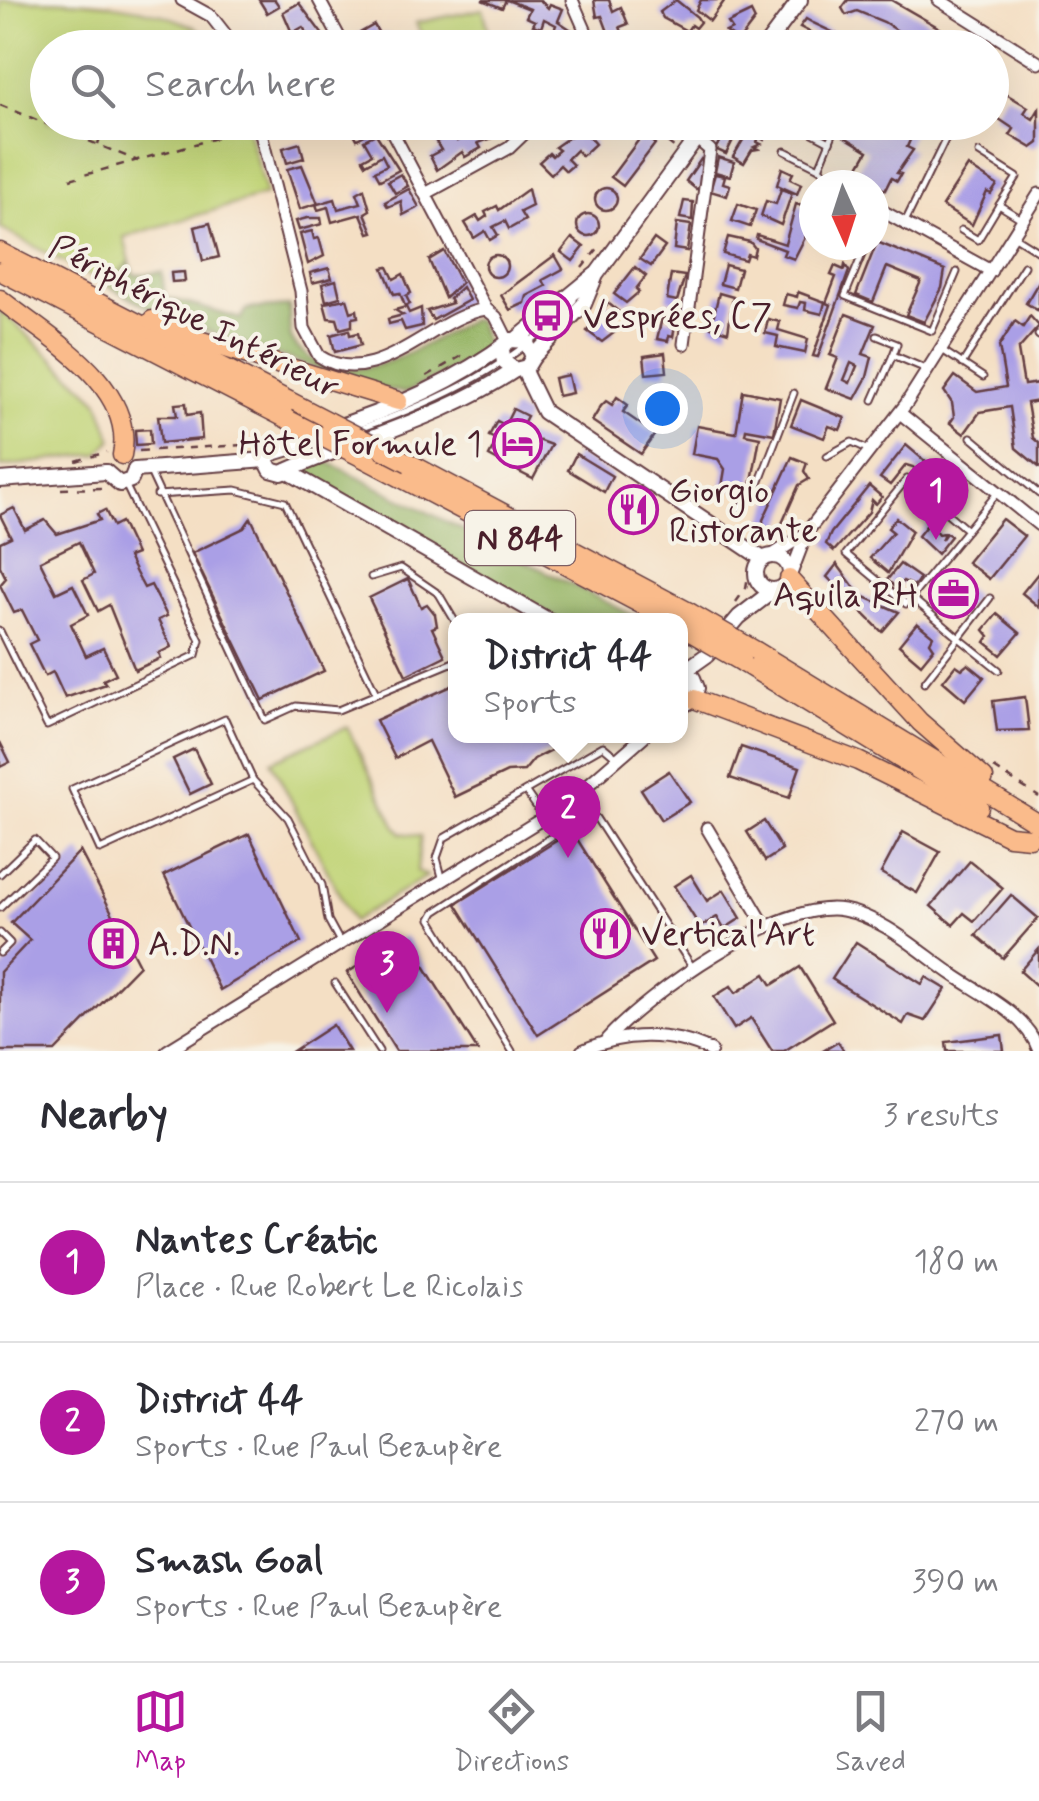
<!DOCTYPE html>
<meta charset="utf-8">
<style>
body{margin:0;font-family:Mynerve,sans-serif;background:#f2f2f3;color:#2b2b33}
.compass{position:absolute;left:799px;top:170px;width:90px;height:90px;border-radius:50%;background:#fff;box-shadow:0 10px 40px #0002;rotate:177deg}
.you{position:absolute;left:662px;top:408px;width:35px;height:35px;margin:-25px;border:8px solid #fff;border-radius:50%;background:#1a73e8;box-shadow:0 0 0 15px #1a73e833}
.badge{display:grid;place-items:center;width:65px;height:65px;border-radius:50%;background:#b5179e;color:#fff;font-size:32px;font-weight:700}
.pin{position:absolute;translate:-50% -82px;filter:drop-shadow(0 2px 5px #0008)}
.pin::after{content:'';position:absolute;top:52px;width:35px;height:30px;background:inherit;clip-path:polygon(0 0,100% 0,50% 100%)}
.popup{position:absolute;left:448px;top:613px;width:240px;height:130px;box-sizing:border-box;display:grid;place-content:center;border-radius:20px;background:#fff;filter:drop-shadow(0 2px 8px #0005);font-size:32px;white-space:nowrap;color:#7c7c81}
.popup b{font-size:38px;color:#2b2b33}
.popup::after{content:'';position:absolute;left:50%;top:100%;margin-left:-20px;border:20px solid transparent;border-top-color:#fff}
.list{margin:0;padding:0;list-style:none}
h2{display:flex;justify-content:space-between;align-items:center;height:130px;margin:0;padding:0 40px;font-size:42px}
h2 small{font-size:32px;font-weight:400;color:#7c7c81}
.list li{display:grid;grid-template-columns:65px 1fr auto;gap:30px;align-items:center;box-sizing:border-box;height:160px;padding:0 40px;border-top:2px solid #e1e1e2}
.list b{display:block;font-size:38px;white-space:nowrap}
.list p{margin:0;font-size:32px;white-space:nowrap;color:#7c7c81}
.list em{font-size:32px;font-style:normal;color:#7c7c81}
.icon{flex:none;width:55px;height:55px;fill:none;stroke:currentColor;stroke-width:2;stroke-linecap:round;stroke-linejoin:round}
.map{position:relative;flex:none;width:1039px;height:1051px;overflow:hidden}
.search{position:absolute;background:#fff;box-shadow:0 10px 40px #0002;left:30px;right:30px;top:30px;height:110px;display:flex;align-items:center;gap:25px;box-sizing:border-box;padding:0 35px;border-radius:55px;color:#7c7c81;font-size:38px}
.sheet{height:610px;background:#fff}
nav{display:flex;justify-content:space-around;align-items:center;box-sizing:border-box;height:140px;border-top:2px solid #e1e1e2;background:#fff;font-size:28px;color:#7c7c81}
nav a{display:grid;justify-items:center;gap:5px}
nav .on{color:#b5179e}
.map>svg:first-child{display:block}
</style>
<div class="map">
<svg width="1039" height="1051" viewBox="0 0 1039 1051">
<rect width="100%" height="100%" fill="#f7f3e8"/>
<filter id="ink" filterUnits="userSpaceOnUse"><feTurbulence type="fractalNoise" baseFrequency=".01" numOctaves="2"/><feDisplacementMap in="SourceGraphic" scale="20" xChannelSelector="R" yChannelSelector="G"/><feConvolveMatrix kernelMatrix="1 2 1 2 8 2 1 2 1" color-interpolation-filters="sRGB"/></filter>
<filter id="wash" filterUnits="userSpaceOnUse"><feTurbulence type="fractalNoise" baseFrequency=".0048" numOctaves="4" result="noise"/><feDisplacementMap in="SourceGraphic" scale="40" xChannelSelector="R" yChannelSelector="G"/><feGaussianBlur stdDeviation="2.25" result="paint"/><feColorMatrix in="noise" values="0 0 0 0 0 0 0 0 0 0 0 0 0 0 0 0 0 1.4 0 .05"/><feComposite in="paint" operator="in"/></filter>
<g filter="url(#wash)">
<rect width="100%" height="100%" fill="#f4dfc4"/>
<!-- green -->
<g fill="#c1d477" stroke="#867a51" stroke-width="2.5">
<path d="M0 0C74 0 173 0 223 47L48 48V122L246 123 266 195 124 237 130 262 106 285 0 228Z"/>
<polygon points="483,9 493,47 427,47 416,23"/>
<polygon points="0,310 98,400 112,439 98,454 0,467"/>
<polygon points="347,727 395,825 401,833 421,836 417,871 427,876 353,921 271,761"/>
</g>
<!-- forest -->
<g fill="#98b668" stroke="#716a4a" stroke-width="2.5">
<path d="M130 262 134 275 162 272 165 297 241 319 247 309 289 306C290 315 289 327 291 337 295 348 308 358 318 362 368 386 427 342 470 320H478L488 351 405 393 372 387 168 318 106 285Z"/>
<polygon points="310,453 642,620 559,620 297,473"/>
</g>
<g id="blocks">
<!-- building -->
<g fill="#aa9fe6" fill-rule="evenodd">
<polygon points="259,0 275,0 279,6 267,13"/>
<polygon points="482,0 506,0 502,8"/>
<polygon points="507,0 540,0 548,8 550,4 563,9 558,21 576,33 571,48 561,48 563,41 552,36 556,25 544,19 541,28 533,25 535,21 526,17 530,9"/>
<polygon points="594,0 609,0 613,11 621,7 628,24 620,27 625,40 633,37 636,45 609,46 604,34 608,32 602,16 597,17"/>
<polygon points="676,0 697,17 700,22 695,28 691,25 687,31 663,18 660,12"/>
<polygon points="701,0 725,0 710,21 696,10"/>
<polygon points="848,0 891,0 955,37 948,48 924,48 884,22 857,11 846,15 842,8"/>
<polygon points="299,3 326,39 310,48 298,38 306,32 303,27 292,33 283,12"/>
<polygon points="751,12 755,20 739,41 743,44 723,48 732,36 726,32 732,29 728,23"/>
<polygon points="806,19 813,23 866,48 829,42 800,27"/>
<polygon points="374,25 381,37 387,33 391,41 386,48 371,48 358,34"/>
<polygon points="801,37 815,48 793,48"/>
<polygon points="1006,94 1028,107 1024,113 1033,119 1039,109 1039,143 1032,148 1010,135 1014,129 993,115"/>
<polygon points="348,122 372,122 376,129 357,139"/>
<polygon points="472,122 502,122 507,133 478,143 481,148 465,157 462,152 437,170 430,156 441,150 436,142 453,133 457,141 472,132 467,125"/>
<polygon points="580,122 608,125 589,137 595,144 582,156 576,150 567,159 573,165 566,171 560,165 551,174 539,162 549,153 552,156 559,150 555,147 581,129"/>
<polygon points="724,122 745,122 749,131 754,122 771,127 764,140 759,137 757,142 761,144 754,147 758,149 752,150 744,163 733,157 746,135"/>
<polygon points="817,122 833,126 828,136 814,128"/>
<polygon points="846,122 918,122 907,147 913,150 897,173 901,174 897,181 891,178 885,190 854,175 868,151 840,134"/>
<polygon points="376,134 399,170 380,180 375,171 387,165 382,155 366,164 363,159 372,154 364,140"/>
<polygon points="643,134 655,144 623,186 611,177"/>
<polygon points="724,135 733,140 726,154 715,149"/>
<polygon points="300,143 304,158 287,163 283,148"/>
<polygon points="718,157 734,162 730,176 715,172"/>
<polygon points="701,159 706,163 703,187 696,189 686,181"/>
<polygon points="302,165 318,204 335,199 338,209 361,203 357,193 364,189 370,210 365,213 373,232 369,233 361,214 332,222 328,207 318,210 316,204 300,209 287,169"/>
<polygon points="968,166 997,185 991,194 987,192 972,225 942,206"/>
<polygon points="782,168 793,173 790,179 801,184 797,194 777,185"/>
<polygon points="401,174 408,186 395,193 388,181"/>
<polygon points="715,174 725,176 723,183 730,185 727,196 710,191"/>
<circle cx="606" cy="199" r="11"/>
<polygon points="409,189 419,207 403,215 401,201 388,207 385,202"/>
<polygon points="528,189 532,206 520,212 525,220 509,229 505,221 493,227 498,235 490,240 485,231 474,238 465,223 477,216 480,221 487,216 485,212 497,206 499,210"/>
<polygon points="781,189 792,193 781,225 761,216 766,201 776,204"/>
<polygon points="684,201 693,202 692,220 680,218"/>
<polygon points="738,204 756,210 750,227 732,221"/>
<polygon points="796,204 814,210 814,220 794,259 783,255 785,250 756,239 757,235 785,244"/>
<circle cx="588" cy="225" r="11"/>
<polygon points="307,218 321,218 322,224 299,230 296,221"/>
<polygon points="210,223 219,257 203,261 195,227"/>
<polygon points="677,223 691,225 687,251 674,249"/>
<polygon points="312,231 314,239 319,238 324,256 308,264 300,234"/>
<polygon points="728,237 750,242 755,248 753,256 747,254 745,260 723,254"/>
<polygon points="572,238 584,247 573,261 561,252"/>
<polygon points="654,239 665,247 651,266 640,259"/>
<polygon points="877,242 945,270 942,288 924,322 906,315 921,281 887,267 873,302 856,295"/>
<polygon points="822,245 850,245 844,254"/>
<polygon points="444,251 461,283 445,298 429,260"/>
<circle cx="496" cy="266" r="11"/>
<polygon points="555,255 563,269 543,280 546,286 527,296 525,303 510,310 501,295"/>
<polygon points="725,265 740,269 735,288 720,284"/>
<polygon points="845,265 849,271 818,357 813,356 831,305 826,303 836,277 831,275 835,266 844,270"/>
<polygon points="388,267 394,279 403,274 411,293 406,296 410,304 405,306 400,293 394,294 383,268"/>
<polygon points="635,267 646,276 636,289 639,292 626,303 614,294"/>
<polygon points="329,268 332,278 312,283 310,273"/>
<polygon points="184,272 185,281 172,282 171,273"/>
<polygon points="671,274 685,276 677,301 667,299"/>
<polygon points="336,280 340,297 326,301 322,284"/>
<polygon points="1039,281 1039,307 1037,310 1026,303"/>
<polygon points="462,287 469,300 433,320 427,311 452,303 449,299"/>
<polygon points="798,292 825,302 822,314 805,310 806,303 800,302 798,308 783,305 786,294 797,297"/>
<polygon points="719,293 733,297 728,332 711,327"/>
<polygon points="347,299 351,312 357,310 358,317 352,318 352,326 340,329 337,319 328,318 324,303"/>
<polygon points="608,303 619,312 608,327 615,332 602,342 587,331"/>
<polygon points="406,307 409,313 421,308 422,326 405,330 401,321 389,324 388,319 403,315 395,310"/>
<path d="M846 314 875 325 863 354 872 357 867 377 855 399 826 388 838 358 830 355ZM851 363 857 366 850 383 844 380Z"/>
<polygon points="1030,316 1039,326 1018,350 1024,385 1039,383 1039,401 1027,403 1033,438 1039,443 1039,467 1016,448 1010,407 980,412 964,434 950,423 954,417 952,403 944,391 955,376 977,392 1006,387 999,346 1015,321 1023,327"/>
<polygon points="662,318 676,320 673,337 669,336 668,341 657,339"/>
<polygon points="768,319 780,322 778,330 808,339 805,353 776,347 778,336 765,333"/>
<polygon points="349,330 350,335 358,333 361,345 335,352 331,335"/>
<polygon points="665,353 667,372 646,374 644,356"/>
<polygon points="568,375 572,393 558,396 554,378"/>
<polygon points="743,391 780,398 774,434 746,429 745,434 760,437 750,492 722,487 725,469 718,459 692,454 697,426 736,433"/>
<polygon points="617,397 628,405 623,412 655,434 641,454 592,421 601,406 606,401 612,405"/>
<polygon points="801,400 845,418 840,430 829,426 824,438 791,425"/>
<polygon points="186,403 187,415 200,413 202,439 161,443 158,416 177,416 175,404"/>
<polygon points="513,409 527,416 518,433 551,445 533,479 519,472 528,455 511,447 502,463 489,456 497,440 489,436 497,421 505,425"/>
<polygon points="150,429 151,444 136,445 135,430"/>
<polygon points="906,445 946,479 949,476 958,484 945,500 913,467 906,465 890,485 880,478"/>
<polygon points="576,454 612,476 604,492 568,470"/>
<polygon points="792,457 807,463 804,471 809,479 799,485 780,528 772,534 764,530 763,520"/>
<polygon points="869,486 882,497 876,504 872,500 869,512 834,551 826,544 831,533"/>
<polygon points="633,492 643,498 639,506 652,513 645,526 620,516"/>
<polygon points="14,508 25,530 45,520 57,534 100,520 97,514 105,510 113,526 121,522 136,554 128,557 136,573 144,588 151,585 167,616 158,620 171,647 159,653 161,658 135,670 109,605 98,611 83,580 94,574 79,542 40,561 56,593 73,585 88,615 71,624 86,656 103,648 116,674 103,680 106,684 65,698 53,672 45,676 29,644 37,640 22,610 14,613 0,585 6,578 0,566 0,542 11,537 0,515"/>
<polygon points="251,518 324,671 263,700 192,553 244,528"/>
<polygon points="896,518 912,531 888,573 870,558 893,532 888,528"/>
<polygon points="1002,519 1024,536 989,579 967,562"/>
<polygon points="929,522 938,534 944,533 941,540 946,533 951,536 937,554 918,536"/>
<polygon points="837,564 860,595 899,612 882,632 827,577"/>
<polygon points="900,564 920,578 914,586 903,581 897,588 887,580"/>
<polygon points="1039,572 1039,607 1022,593"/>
<polygon points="953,578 976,596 962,613 956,609 951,614 935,600"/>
<polygon points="408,579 421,607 427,604 435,614 437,626 432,628 445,656 406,675 369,598"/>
<polygon points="997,614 1020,633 1001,655 985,642 989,636 984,630"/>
<polygon points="917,623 933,636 930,642 934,648 921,664 899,645"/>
<polygon points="968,664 984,677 965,700 943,681 956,665 962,669"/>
<polygon points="456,684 456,736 576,738 534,759 524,771 507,772 455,797 428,741 395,758 376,720"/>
<polygon points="1025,697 1029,730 997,731 993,701"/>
<polygon points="0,742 10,762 0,767"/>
<polygon points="741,747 800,767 789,798 730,778"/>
<polygon points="194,749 211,784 190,794 173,759"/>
<polygon points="669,771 690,802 661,820 641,789"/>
<polygon points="764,821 782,850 765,861 747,832"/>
<polygon points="572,831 654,961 538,1035 456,904"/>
<polygon points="903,832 940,852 917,893 881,873"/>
<polygon points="249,834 301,942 220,990 164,875"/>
<polygon points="80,851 139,965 55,1051 0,1051 0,972 30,940 11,923"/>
<polygon points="970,861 1003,888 974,921 964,913 953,925 931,906"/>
<polygon points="691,875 707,901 724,890 741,918 724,929 717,917 700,927 674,886"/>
<polygon points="1011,895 1038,918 1003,958 976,935"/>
<polygon points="405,936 478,1051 396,1051 347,973"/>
<polygon points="856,942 922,984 926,977 946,989 925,1021 908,1015 903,1024 832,979"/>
<polygon points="1039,949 1039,988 1020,971"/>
<polygon points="800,967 833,1020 784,1051 772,1051 751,1018 734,1029 714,997 731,986 736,993 765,974 772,985"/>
<polygon points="333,1025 349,1051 293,1051"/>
<polygon points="1002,1035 1004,1051 947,1051 946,1042"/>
<polygon points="838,1042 844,1051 823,1051"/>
</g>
</g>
</g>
<g filter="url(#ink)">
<use href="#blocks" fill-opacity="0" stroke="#643c42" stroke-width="2.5"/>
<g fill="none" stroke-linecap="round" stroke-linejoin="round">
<defs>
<g id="service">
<polyline points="798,125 830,142"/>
<polyline points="785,151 819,168 838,122"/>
<polyline points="979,153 1017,177 999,205 1020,218"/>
<polyline points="819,168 840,185"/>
<polyline points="905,222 950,130 937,122"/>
<polyline points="961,230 978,240 999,205"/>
<polyline points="1015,237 1039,252"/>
<polyline points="866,245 845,296 932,331 957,272"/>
<polyline points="849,253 853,245"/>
<polyline points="1038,335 1039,336"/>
<polyline points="877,336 897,344 893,355"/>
<polyline points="942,350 983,377"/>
<polyline points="962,364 1024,266"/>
<polyline points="873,400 893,355 926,369"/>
<path d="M359 429C439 401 517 365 574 300"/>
<polyline points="971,437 1039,494"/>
<polyline points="827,456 852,442 869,450"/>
<polyline points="269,459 321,443"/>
<polyline points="150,472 265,720 296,706 338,710 456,661"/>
<polyline points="157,495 236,490 285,502 375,691"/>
<polyline points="734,512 755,494 794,393"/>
<polyline points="967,530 907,479 846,554 906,604 998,492"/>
<polyline points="371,577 401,568 439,594 456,623"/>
<polyline points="912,598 959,638 924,683"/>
<polyline points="990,598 959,638 999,670"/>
<polyline points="0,631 47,726 196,655 200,640 125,484"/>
<polyline points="253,780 100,850 72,789 225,719 253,780 288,818 322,885 328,920 340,942"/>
<polyline points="526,792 542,815"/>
<polyline points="0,874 35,840 52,858 0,908"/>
<polyline points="442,877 437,858 444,838 603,746 616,757"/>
<polyline points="0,933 10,943 0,953"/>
<polyline points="335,983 379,1051"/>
<polyline points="512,1051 431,919 435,912 582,817 596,818 693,968"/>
</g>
<g id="minor">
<polyline points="182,0 211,16 236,48"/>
<polyline points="319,0 345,48"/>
<polyline points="572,0 593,48"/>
<polyline points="939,0 1039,63"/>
<path d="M258 122 301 291 304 328 319 356C375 393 432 317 486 309"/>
<polyline points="387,122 486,309 496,317 508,341"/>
<polyline points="427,193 509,148 536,122"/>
<polyline points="875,207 991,271"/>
<polyline points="684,344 710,150 696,138"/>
<polyline points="900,413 1039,525"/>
<polyline points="771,556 804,535"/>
<polyline points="791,574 807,532 906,404 1039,194"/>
<polyline points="707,828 765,926"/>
<path d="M607 1039C648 994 780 899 843 910 884 917 922 954 955 976 986 997 1026 1014 1039 1051"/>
<polyline points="167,1051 566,804 644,736"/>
<path d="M582 1051C622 1032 670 1031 711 1051"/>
</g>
<g id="tertiary">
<polyline points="764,48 800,0"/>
<polyline points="518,338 595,275"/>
<polyline points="533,357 584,304 596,275 708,122"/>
<polyline points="523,369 544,412 763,559"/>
<path d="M266 460 274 447C289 445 303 438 318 433 387 412 454 383 511 340L526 341 533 357 527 367 515 370 504 362 502 350"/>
<path d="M266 460 271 470 282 473C359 438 443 418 515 370"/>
<polyline points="135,470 266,460"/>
<polyline points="287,471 548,620"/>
<polyline points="106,472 120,484 131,480 135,470"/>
<polyline points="0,480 106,472"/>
<circle cx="773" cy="573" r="17"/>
<polyline points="680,672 693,678 697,688 694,699 680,707"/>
<polyline points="683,672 707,655 739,617 774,590"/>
</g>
<g id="trunk">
<polyline points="0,252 330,422"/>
<polyline points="0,271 287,419"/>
<path d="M0 299C47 337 136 385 122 455"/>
<polyline points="152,320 199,340 398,401"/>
<polyline points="367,460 671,620"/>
<polyline points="409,463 689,612"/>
<polyline points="789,579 920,722 984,778"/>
<polyline points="756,651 1039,824"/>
<polyline points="742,662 979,807"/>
<polyline points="694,699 858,761 1009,836 1030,838"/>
</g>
</defs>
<!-- service casing -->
<use href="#service" stroke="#643c42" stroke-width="9"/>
<!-- minor casing -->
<use href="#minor" stroke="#643c42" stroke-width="15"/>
<!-- tertiary casing -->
<use href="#tertiary" stroke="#643c42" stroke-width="18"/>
<!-- trunk casing -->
<use href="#trunk" stroke="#643c42" stroke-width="21"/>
<!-- path -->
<g stroke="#643c42" stroke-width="2.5" stroke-dasharray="8 8" stroke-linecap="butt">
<polyline points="0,105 138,161"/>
<polyline points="642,122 675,148"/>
<polyline points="98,144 105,122"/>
<polyline points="70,179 223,136 224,122"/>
<polyline points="582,268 599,247"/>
<polyline points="427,376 463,355"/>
<polyline points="139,451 260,444"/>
<polyline points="76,461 107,452"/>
<polyline points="61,489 103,488"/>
<polyline points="736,602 746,588 750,564"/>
<polyline points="680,721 694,714"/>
<polyline points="994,768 1039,797"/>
<polyline points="594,797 599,809"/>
</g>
<!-- service -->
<use href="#service" stroke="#fff" stroke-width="5"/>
<!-- minor -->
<use href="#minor" stroke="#fff" stroke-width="11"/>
<!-- tertiary -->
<use href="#tertiary" stroke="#fff" stroke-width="14"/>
<!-- trunk -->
<use href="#trunk" stroke="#fabb8b" stroke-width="18"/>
<defs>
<g id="trunk-bridge">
<polyline points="287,419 367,460"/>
<polyline points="330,422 409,463"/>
<polyline points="689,612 756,651"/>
<polyline points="680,626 742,662"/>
</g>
</defs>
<!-- trunk-bridge casing -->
<use href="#trunk-bridge" stroke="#643c42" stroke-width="21" stroke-linecap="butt"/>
<!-- trunk-bridge -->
<use href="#trunk-bridge" stroke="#fabb8b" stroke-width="18"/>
</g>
</g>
<!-- icons -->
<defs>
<symbol id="bus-ring" viewBox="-11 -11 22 22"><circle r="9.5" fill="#f7f3e8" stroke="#b5179e" stroke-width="1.5"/><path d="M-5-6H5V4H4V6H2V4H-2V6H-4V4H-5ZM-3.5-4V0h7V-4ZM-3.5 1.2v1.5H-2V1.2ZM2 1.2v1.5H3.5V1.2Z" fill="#b5179e"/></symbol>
<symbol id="hotel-ring" viewBox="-11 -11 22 22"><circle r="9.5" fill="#f7f3e8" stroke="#b5179e" stroke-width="1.5"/><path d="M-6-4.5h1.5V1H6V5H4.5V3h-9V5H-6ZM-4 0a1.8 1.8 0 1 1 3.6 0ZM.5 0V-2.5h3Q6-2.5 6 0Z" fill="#b5179e"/></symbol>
<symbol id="restaurant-ring" viewBox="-11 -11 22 22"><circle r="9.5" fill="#f7f3e8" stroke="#b5179e" stroke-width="1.5"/><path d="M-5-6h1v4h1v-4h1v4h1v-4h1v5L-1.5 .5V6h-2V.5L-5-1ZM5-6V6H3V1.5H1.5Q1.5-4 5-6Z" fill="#b5179e"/></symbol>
<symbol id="office-ring" viewBox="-11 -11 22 22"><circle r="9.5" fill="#f7f3e8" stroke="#b5179e" stroke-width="1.5"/><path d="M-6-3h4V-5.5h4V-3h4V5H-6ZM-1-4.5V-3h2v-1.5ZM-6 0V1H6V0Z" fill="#b5179e"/></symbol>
<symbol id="building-ring" viewBox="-11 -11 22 22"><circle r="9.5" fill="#f7f3e8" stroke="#b5179e" stroke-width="1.5"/><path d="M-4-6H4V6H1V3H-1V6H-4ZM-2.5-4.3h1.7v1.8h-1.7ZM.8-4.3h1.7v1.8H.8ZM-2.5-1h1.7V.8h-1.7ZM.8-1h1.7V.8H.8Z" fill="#b5179e"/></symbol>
</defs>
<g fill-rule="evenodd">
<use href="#bus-ring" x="520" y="288" width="55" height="55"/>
<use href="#hotel-ring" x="490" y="416" width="55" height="55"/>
<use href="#restaurant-ring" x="606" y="482" width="55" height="55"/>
<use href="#office-ring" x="926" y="566" width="55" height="55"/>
<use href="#restaurant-ring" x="578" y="906" width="55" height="55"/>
<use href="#building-ring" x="86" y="916" width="55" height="55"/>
</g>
<g text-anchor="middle" stroke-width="8" stroke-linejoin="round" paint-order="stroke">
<!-- shield labels -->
<rect fill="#f7f3e8" stroke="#7e5f64" stroke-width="2.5" x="465" y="511" width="110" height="54" rx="8"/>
<g font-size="32" font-weight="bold" fill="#4a1f2b">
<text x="520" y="549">N 844</text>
</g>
<!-- street labels -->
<g font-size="35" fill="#4a1f2b" stroke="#f7f3e8">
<text transform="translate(195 316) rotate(27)" y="12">Périphérique Intérieur</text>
</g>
<!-- poi labels -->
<g font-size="35" fill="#4a1f2b" stroke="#f7f3e8" text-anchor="start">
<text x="583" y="328">Vesprées, C7</text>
<text x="482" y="455" text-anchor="end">Hôtel Formule 1</text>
<text x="669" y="502">Giorgio<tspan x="669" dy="40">Ristorante</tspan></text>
<text x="918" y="606" text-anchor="end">Aquila RH</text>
<text x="641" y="945">Vertical'Art</text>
<text x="148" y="955">A.D.N.</text>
</g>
</g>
</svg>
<svg class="compass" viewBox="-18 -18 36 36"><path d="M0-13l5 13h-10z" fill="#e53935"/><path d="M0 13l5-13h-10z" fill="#7c7c81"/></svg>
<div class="you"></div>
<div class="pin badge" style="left:936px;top:540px">1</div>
<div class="pin badge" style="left:568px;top:858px">2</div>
<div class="popup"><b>District 44</b>Sports</div>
<div class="pin badge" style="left:387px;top:1013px">3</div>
<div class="search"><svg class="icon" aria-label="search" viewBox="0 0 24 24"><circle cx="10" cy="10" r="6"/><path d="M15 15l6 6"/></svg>Search here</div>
</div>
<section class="sheet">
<h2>Nearby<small>3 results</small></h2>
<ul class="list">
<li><span class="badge">1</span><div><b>Nantes Créatic</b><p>Place · Rue Robert Le Ricolais</p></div><em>180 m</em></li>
<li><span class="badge">2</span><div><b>District 44</b><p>Sports · Rue Paul Beaupère</p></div><em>270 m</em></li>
<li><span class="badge">3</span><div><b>Smash Goal</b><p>Sports · Rue Paul Beaupère</p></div><em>390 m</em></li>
</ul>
</section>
<nav>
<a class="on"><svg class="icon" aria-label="map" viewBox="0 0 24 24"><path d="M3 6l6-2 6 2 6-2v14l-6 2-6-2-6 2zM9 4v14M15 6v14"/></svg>Map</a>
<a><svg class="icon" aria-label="directions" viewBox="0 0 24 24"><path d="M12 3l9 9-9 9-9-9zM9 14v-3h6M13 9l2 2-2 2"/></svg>Directions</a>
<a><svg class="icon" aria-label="saved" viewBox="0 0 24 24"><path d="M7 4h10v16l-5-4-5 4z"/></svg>Saved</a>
</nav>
